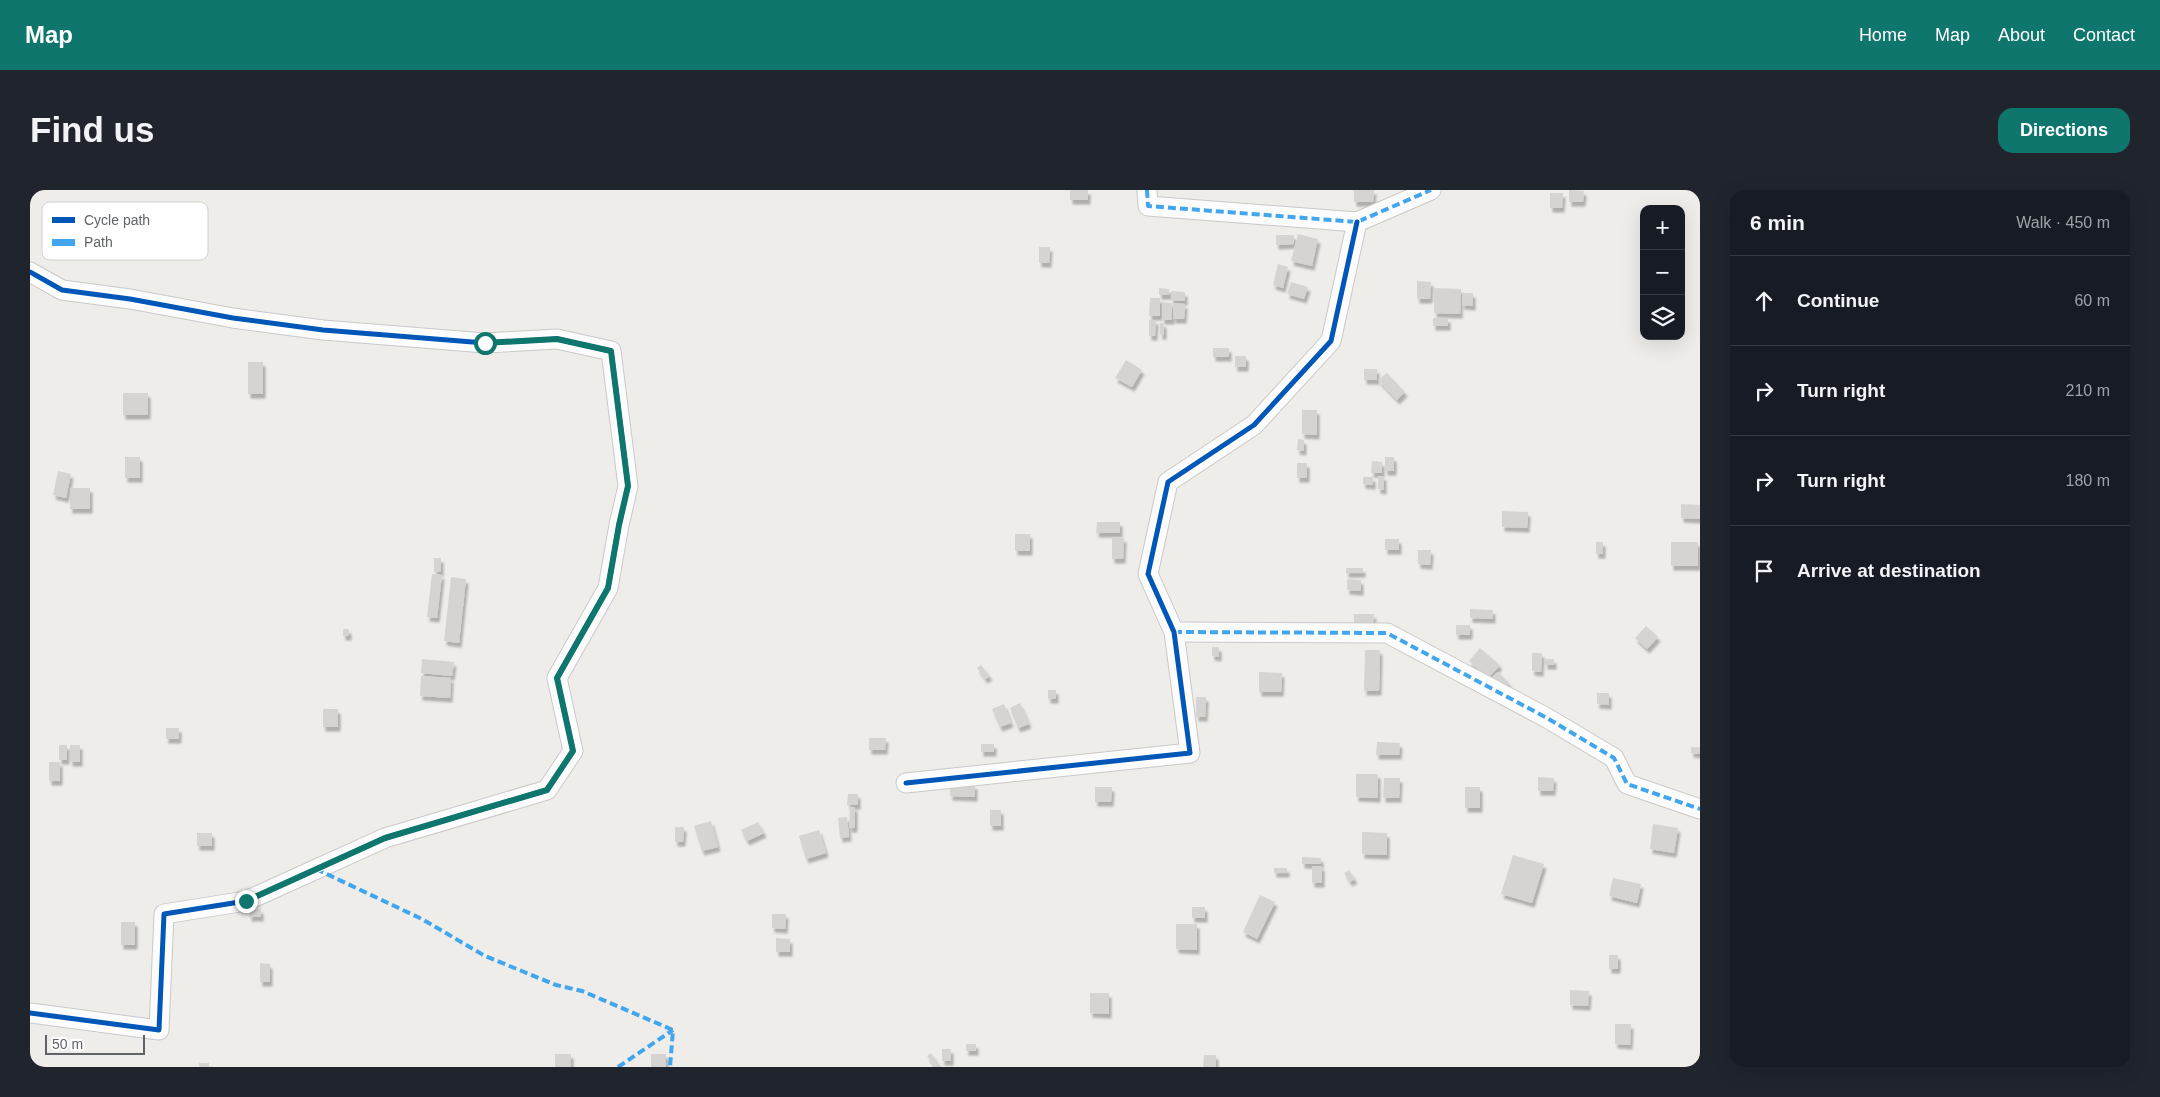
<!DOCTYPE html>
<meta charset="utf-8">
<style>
body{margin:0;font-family:Helvetica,sans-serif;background:#20242c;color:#f1f3f6}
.controls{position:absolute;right:15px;top:15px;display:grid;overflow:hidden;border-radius:10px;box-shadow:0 5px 20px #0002}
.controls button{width:45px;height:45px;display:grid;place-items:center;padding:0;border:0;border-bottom:1px solid #363941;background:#171b24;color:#f1f3f6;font:25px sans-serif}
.scale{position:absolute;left:15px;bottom:12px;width:100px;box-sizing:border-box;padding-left:5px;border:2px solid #606367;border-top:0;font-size:14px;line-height:18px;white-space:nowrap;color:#606367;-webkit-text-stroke:4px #fff;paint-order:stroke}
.stop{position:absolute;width:15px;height:15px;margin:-11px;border:4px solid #0f766e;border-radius:50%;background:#fff}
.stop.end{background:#0f766e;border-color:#fff;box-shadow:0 1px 5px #0008}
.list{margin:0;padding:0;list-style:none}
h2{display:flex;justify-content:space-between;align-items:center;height:65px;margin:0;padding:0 20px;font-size:21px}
h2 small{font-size:16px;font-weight:400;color:#9ea1a6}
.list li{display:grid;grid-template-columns:32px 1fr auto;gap:15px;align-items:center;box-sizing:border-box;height:90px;padding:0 20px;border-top:1px solid #363941}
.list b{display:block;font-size:19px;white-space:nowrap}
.list em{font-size:16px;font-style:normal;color:#9ea1a6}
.icon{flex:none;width:28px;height:28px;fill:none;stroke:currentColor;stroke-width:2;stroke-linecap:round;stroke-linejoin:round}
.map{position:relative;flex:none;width:1670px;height:877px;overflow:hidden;border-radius:15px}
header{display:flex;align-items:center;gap:30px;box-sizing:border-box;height:70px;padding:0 25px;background:#0f766e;color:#fff}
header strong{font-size:24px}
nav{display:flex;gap:28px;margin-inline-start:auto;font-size:18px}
.intro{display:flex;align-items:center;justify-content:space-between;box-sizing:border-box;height:120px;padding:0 30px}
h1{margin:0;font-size:35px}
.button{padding:12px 22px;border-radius:15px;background:#0f766e;color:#fff;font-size:18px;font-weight:700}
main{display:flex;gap:30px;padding:0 30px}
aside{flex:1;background:#171b24;border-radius:15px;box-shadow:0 5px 20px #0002}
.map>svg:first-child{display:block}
</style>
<header>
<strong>Map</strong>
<nav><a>Home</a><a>Map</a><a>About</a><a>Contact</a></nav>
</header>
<div class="intro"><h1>Find us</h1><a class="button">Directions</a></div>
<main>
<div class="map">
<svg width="1670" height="877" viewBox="0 0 1670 877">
<defs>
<filter id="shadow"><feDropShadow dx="2.5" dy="4.5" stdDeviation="1" flood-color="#0004"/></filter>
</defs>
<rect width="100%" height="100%" fill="#eeedea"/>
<!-- building -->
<g fill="#d5d4d3" filter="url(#shadow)">
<rect x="1040" y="0" width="18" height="10"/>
<polygon points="1324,0 1344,0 1343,12 1324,12"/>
<polygon points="1539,0 1554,1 1553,12 1539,12"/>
<polygon points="1520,3 1533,3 1532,18 1520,18"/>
<polygon points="1268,44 1288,49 1282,76 1261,71"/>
<polygon points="1246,45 1264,45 1264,54 1246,55"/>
<polygon points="1009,57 1020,57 1019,73 1009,73"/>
<polygon points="1248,74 1258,77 1253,98 1243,95"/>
<polygon points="1387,91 1401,92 1400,109 1387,109"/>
<polygon points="1261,92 1278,97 1274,109 1257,104"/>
<polygon points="1129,98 1139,99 1139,105 1129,105"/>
<polygon points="1404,98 1431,99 1430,124 1404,123"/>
<polygon points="1141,101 1155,102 1155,111 1141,111"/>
<polygon points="1432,103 1443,103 1443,116 1432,115"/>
<polygon points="1120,108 1130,108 1130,126 1119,126"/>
<polygon points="1132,112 1142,113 1142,130 1132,130"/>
<polygon points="1143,113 1155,114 1154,129 1143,129"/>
<rect x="1403" y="128" width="15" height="8"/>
<polygon points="1119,130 1126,130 1125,146 1119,146"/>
<rect x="1130" y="133" width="4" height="12"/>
<rect x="1183" y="158" width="16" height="9"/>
<rect x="1205" y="166" width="11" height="11"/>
<polygon points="1096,170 1112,180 1102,197 1085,188"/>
<rect x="218" y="172" width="15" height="32"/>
<rect x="1334" y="179" width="13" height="11"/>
<polygon points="1357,183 1375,202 1367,210 1348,190"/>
<rect x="93" y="203" width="25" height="22"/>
<polygon points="1272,220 1287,220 1287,245 1272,244"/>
<polygon points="1268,249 1274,250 1274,261 1267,260"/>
<rect x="95" y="267" width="15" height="21"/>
<rect x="1355" y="267" width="9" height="14"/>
<polygon points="1342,271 1352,272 1352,283 1341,283"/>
<rect x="1267" y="273" width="10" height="15"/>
<polygon points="28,281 41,284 36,308 23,305"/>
<polygon points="1348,286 1354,286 1354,300 1348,299"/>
<polygon points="1333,287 1343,287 1343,295 1333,294"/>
<rect x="40" y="298" width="20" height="21"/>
<polygon points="1651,314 1670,315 1670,329 1651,328"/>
<polygon points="1472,321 1498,322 1497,338 1472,337"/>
<polygon points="1067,332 1090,332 1090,343 1066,343"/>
<rect x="985" y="344" width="15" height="17"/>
<polygon points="1082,347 1094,348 1093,369 1082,369"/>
<rect x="1355" y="349" width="14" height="11"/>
<rect x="1566" y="352" width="7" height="12"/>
<rect x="1641" y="352" width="27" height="24"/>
<polygon points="1388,360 1401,360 1400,375 1388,374"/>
<rect x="404" y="368" width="7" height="14"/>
<rect x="1316" y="378" width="17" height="5"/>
<polygon points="402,384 412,385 407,428 397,427"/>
<polygon points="421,387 436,389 429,453 414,451"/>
<polygon points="1317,389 1331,390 1331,401 1317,400"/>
<polygon points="1440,419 1463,420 1463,429 1440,428"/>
<polygon points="1324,424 1344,424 1343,433 1324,433"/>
<rect x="1426" y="435" width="14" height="10"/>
<polygon points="1616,436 1628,447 1617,459 1605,448"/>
<rect x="313" y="439" width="6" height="7"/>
<polygon points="1182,457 1189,457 1189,467 1182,466"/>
<polygon points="1450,458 1470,475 1458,488 1439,471"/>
<polygon points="1335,460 1350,460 1349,501 1334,501"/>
<polygon points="1502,463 1512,463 1511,482 1502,481"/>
<polygon points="392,469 424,472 422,486 391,483"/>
<rect x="1515" y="469" width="9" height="6"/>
<polygon points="951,475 960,486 955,489 947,478"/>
<polygon points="1229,482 1252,483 1251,502 1229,502"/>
<polygon points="1468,482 1479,493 1474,498 1462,487"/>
<polygon points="391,486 421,488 420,508 390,506"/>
<rect x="1018" y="500" width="8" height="9"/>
<polygon points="1567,503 1579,503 1579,515 1567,514"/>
<polygon points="1166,507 1176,507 1175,527 1166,527"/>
<polygon points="990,513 999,534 988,538 980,518"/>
<polygon points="974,514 981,533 970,537 962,519"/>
<rect x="293" y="519" width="15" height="18"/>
<rect x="136" y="538" width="13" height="11"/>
<polygon points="839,548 856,548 855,560 839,560"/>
<polygon points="1347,552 1370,553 1369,565 1346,565"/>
<rect x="951" y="554" width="13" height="8"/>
<rect x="29" y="555" width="8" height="15"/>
<rect x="40" y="555" width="10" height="17"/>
<polygon points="1661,557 1670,557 1670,564 1661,563"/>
<rect x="19" y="572" width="11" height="19"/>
<polygon points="1326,584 1348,584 1348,608 1326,607"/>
<polygon points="1508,587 1524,588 1523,601 1508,601"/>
<polygon points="1354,588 1370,588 1369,608 1353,608"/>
<polygon points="920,595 945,595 945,607 920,606"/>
<polygon points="1065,597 1082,597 1081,612 1065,612"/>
<rect x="1435" y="597" width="15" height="21"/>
<polygon points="818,604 828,604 828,615 817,615"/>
<polygon points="820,617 825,617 825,638 819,638"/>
<rect x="960" y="620" width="11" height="16"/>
<polygon points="817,627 819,647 810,648 808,628"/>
<polygon points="681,631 688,657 672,661 664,636"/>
<polygon points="728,632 734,643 717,651 711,640"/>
<polygon points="1623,634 1648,638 1644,663 1620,659"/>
<polygon points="645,637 654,637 653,652 645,652"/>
<polygon points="789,640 796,663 776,669 769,646"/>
<polygon points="1332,642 1357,643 1357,665 1332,664"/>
<rect x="167" y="643" width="15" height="13"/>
<polygon points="1483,665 1514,674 1502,713 1471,704"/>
<polygon points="1272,667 1291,668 1291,674 1272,674"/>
<rect x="1282" y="676" width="10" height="17"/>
<rect x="1244" y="678" width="13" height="5"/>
<polygon points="1319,680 1325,689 1320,692 1314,683"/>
<polygon points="1583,688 1611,694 1607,713 1579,706"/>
<polygon points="1230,705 1245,712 1227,749 1213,742"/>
<rect x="1162" y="717" width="13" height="11"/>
<polygon points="220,719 231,719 231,727 219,727"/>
<polygon points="742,724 756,724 755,739 742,738"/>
<rect x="91" y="732" width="14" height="23"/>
<polygon points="1146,734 1167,734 1167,760 1146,759"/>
<polygon points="746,748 760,749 760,762 746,762"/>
<rect x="1579" y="765" width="9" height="14"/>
<polygon points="230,773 240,774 240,792 230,792"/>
<polygon points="1540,800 1559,801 1558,816 1540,815"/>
<polygon points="1060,803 1079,803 1079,824 1060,823"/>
<polygon points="1585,834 1601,834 1600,855 1585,854"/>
<rect x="936" y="854" width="10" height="7"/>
<rect x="912" y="859" width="9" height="12"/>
<polygon points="901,863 911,877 905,877 897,866"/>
<rect x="525" y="864" width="16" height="13"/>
<rect x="621" y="864" width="15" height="13"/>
<polygon points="1174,865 1186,865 1186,877 1173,877"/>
<rect x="169" y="873" width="10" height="4"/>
</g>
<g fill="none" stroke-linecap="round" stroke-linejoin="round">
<defs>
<g id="minor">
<polyline points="1117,0 1118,16 1327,32 1401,0"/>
<polyline points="0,82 32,100 100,109 203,128 293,140 455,153 527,149 581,161 598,296 589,335 578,398 527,488 543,561 517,600 355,648 216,711 134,724 129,840 0,823"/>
<polyline points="1144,442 1357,443 1517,528 1584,568 1597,594 1670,619"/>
<polyline points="876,593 1160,563 1144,442 1118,384 1138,292 1224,235 1301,151 1327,32"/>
</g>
</defs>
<!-- minor casing -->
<use href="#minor" stroke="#c9c9c9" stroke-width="21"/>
<!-- minor -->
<use href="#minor" stroke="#fcfcfc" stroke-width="19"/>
<!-- quiet -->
<g stroke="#41a6ee" stroke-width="4" stroke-dasharray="8 4" stroke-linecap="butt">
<polyline points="1117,0 1118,16 1327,32 1401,0"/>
<polyline points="1144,442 1357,443 1517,528 1584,568 1597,594 1670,619"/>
<polyline points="286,679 392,729 455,766 526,795 552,801 643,840 640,877"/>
<polyline points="588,877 643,840"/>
</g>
<defs>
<g id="cycleway">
<polyline points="0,82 32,100 100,109 203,128 293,140 455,153 527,149 581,161 598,296 589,335 578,398 527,488 543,561 517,600 355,648 216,711 134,724 129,840 0,823"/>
<polyline points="876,593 1160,563 1144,442 1118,384 1138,292 1224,235 1301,151 1327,32"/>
</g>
</defs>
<!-- cycleway casing -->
<use href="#cycleway" stroke="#fff" stroke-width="8"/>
<!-- cycleway -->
<use href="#cycleway" stroke="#0057b8" stroke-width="5"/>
</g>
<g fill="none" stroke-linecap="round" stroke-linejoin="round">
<!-- route -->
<polyline stroke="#0f766e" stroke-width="6" points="216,711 355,648 517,600 543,561 527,488 578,398 589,335 598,296 581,161 527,149 455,153"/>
</g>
<!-- legend -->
<rect x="12" y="12" width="166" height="58" rx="8" fill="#fff" stroke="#cfd0d1" stroke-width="1"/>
<rect x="22" y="27" width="23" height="6" fill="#0057b8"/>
<rect x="22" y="49" width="23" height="7" fill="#41a6ee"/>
<g font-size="14" fill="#606367">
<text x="54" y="35">Cycle path</text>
<text x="54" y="57">Path</text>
</g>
</svg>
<div class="controls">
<button>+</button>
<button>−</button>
<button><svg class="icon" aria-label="layers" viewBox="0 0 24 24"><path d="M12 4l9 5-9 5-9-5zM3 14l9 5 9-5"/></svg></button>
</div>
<div class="scale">50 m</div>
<div class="stop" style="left:455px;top:153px"></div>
<div class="stop end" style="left:216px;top:711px"></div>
</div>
<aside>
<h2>6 min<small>Walk · 450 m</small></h2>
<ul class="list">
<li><svg class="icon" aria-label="ahead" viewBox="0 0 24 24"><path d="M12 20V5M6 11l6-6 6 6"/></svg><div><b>Continue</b></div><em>60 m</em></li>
<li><svg class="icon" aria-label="right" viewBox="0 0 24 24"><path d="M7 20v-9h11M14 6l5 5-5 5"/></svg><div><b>Turn right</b></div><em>210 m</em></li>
<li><svg class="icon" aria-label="right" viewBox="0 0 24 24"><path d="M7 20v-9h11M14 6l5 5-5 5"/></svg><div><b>Turn right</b></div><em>180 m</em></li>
<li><svg class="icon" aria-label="arrive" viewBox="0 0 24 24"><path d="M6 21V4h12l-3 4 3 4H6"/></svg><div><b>Arrive at destination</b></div></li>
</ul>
</aside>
</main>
